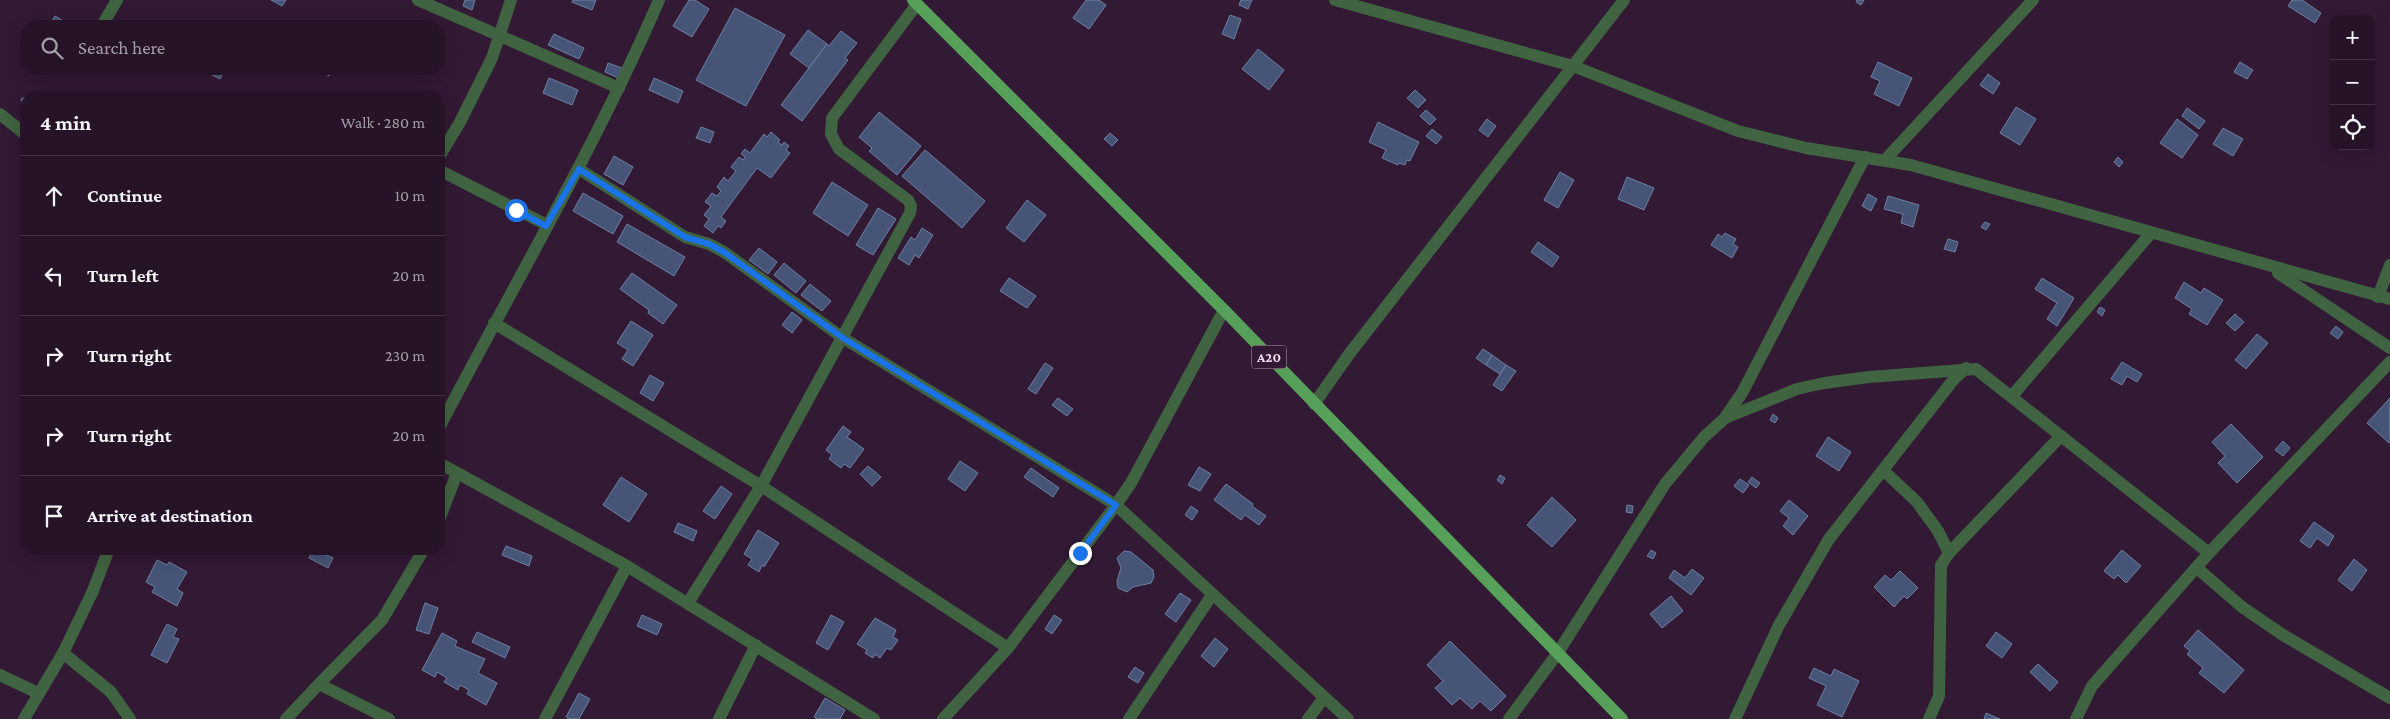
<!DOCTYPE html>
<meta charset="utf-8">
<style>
body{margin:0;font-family:"Crimson Pro",serif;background:#2e1c2f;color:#f1f3f6}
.controls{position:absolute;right:15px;top:15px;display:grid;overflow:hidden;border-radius:10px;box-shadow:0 5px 20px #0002}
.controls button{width:45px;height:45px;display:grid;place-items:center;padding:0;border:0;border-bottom:1px solid #423244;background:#261327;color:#f1f3f6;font:25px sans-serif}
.stop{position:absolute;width:15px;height:15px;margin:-11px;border:4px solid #1a73e8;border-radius:50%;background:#fff}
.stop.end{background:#1a73e8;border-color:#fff;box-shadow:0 1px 5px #0008}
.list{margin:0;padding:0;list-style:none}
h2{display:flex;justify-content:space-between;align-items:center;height:65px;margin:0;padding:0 20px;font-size:21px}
h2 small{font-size:16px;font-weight:400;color:#a49ea7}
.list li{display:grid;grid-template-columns:32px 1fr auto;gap:15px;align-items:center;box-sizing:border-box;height:80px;padding:0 20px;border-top:1px solid #423244}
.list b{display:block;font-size:19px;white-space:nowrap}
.list em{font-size:16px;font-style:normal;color:#a49ea7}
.icon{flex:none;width:28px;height:28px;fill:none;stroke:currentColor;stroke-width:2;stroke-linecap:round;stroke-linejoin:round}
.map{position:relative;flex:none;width:2390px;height:719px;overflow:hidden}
.search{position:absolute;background:#261327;box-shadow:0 5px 20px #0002;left:20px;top:20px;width:425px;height:55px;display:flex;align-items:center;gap:12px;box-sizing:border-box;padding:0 18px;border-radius:20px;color:#a49ea7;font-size:19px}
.panel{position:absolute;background:#261327;box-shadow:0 5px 20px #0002;left:20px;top:90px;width:425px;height:465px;border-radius:20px}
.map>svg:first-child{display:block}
</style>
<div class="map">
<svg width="2390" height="719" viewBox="0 0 2390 719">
<rect width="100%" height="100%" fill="#321934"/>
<!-- building -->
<g fill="#465577" stroke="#6e7fa3">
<polygon points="271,0 286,0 282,6"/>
<polygon points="465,0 475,0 472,10 463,6"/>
<polygon points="573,0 596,0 592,10 572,2"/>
<polygon points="689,0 695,0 709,9 692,37 673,26"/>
<polygon points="1086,0 1099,0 1106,5 1089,29 1073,18"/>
<polygon points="1241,0 1252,0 1248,9 1239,5"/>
<polygon points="1857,0 1864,0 1861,5 1856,2"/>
<polygon points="2292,0 2302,0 2321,13 2315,23 2288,6"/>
<polygon points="735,8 785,35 746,106 696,80"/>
<polygon points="1230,15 1241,19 1234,39 1222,34"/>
<polygon points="55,16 72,26 49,26"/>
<polygon points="808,30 827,44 809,68 790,54"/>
<polygon points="841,31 857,43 845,58 848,60 802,121 781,105 827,44 829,46"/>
<polygon points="554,34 584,48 579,59 548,45"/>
<polygon points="1258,49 1284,70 1269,90 1242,69"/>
<polygon points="1878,62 1912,78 1899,106 1874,94 1880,81 1871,77"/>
<polygon points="2240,62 2253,70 2247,79 2234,72"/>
<polygon points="608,63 622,68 618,78 605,72"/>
<polygon points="201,69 225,69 220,79"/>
<polygon points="321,69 332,69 329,76 320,71"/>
<polygon points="1988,74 2000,83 1993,94 1980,85"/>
<polygon points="549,78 578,90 572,105 543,93"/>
<polygon points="654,78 683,91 678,103 649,90"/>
<polygon points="1415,90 1426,100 1418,108 1407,98"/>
<polygon points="26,97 26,111 21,99"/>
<polygon points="2016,107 2036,119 2020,145 2000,133"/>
<polygon points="2187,108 2205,121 2199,129 2182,116"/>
<polygon points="1426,110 1436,119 1430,125 1420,116"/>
<polygon points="879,112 921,146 897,175 869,151 872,148 859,137"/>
<polygon points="1487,119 1496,126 1488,137 1479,130"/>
<polygon points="2177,119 2198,135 2182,158 2160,143"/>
<polygon points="1378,122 1419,142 1410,161 1407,160 1405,165 1399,163 1398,165 1382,158 1386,150 1369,142"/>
<polygon points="701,127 714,132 710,143 696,138"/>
<polygon points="2223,128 2243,139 2233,156 2213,144"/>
<polygon points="1432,129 1442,137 1436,144 1426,136"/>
<polygon points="771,132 780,140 778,142 782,145 784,142 789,146 786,150 790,153 771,178 757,168 721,217 726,221 721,228 718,226 713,233 704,226 709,219 704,215 711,206 705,202 712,193 717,196 721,191 717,187 724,177 728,181 736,171 731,167 739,157 743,160 745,157 741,154 745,149 750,153 764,134 767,137"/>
<polygon points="1110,133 1118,140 1112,146 1104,139"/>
<polygon points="925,150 985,201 962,228 902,176"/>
<polygon points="614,156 633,167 623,185 604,174"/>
<polygon points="2118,157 2123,162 2119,167 2114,162"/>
<polygon points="1560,172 1574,180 1558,208 1544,200"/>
<polygon points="1627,177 1654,188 1644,210 1618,199"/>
<polygon points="832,182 868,205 848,236 813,213"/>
<polygon points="583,193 623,216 613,234 573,211"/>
<polygon points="1868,194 1877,199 1871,211 1862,206"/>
<polygon points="1888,196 1919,205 1913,227 1901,223 1903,214 1884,209"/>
<polygon points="1027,200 1046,215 1024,242 1006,228"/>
<polygon points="878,208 896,219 873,255 856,245"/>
<polygon points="1985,222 1990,224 1986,230 1981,227"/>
<polygon points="627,224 685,257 674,276 617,242"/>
<polygon points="922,228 933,235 919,258 915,255 909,265 898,258 911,237 915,240"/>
<polygon points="1725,233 1736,239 1733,244 1738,247 1732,258 1711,245 1718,234 1722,237"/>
<polygon points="1948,239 1958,242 1955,252 1944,249"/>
<polygon points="1538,242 1559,257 1552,267 1531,252"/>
<polygon points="759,248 777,262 768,274 749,260"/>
<polygon points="784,263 806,281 796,293 774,275"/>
<polygon points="632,273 677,305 663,324 648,313 649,310 620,289"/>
<polygon points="1009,278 1036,296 1027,308 1000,291"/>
<polygon points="2042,278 2074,298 2057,326 2047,319 2057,303 2035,289"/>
<polygon points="2184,282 2201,293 2204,288 2223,300 2207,325 2189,314 2192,309 2175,298"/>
<polygon points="810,284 831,301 822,311 801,295"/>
<polygon points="2100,307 2105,310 2102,316 2097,312"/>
<polygon points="792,312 802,320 792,333 782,325"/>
<polygon points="2235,314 2244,322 2235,331 2226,323"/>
<polygon points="631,321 653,335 633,366 622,359 628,350 617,343"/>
<polygon points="2336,326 2343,332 2338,339 2330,333"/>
<polygon points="2257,334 2268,343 2246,369 2235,360"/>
<polygon points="1483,349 1492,355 1486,365 1476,358"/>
<polygon points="1492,355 1506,365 1500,374 1486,365"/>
<polygon points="2122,362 2142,374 2137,382 2127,376 2122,385 2111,379"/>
<polygon points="1045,363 1053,368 1036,394 1028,389"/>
<polygon points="1506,365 1516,371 1502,391 1493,385"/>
<polygon points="650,375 664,383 653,401 640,393"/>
<polygon points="1058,398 1073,409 1067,416 1052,405"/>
<polygon points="2390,398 2390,442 2389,443 2367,423"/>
<polygon points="1773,414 1778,418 1775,423 1770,420"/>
<polygon points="2231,424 2263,457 2237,483 2218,463 2225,456 2212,442"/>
<polygon points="843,426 851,432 847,437 864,449 850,468 844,464 841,468 829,459 832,455 826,450"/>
<polygon points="1828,437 1851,452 1839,471 1816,456"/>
<polygon points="2283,441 2290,448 2283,456 2275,450"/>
<polygon points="960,461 978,473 965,491 948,479"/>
<polygon points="868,466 881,477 872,486 860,474"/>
<polygon points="1199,467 1211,474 1200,491 1188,485"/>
<polygon points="1031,468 1059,488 1053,497 1024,477"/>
<polygon points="1500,475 1505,478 1502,484 1497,480"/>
<polygon points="621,477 647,494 629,522 603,505"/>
<polygon points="1752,477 1760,483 1756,488 1748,482"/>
<polygon points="1740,479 1749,485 1743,493 1734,486"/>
<polygon points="1226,484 1253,504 1252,506 1266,516 1259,525 1245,515 1241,520 1214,500"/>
<polygon points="721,486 732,494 715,519 703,511"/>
<polygon points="1552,497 1576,520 1552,547 1527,525"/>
<polygon points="1789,500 1808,516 1793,535 1783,526 1789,518 1780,511"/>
<polygon points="1627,505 1633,506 1632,513 1626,512"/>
<polygon points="1191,506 1198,511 1192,520 1185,515"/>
<polygon points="2314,522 2334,536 2328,546 2317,538 2310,548 2300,541"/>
<polygon points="678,523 697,531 693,541 674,532"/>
<polygon points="758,530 779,543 764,567 762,565 759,572 748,565 752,559 744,554"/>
<polygon points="506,546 532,556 529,566 502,555"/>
<polygon points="314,549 333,558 328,568 309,558"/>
<polygon points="1651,550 1656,553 1653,559 1647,556"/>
<polygon points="2122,550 2141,566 2126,583 2118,575 2114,579 2104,571"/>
<polygon points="1124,551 1131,552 1153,570 1154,577 1151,583 1133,587 1127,592 1118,588 1117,581 1121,568 1117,558"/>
<polygon points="2354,559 2367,570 2352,591 2338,580"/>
<polygon points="157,560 167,565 169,562 187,572 177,589 183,593 177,606 152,592 155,587 146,582"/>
<polygon points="1692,569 1704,578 1691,595 1669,578 1674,570 1685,578"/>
<polygon points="1900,571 1918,588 1907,599 1904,596 1894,607 1874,587 1885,575 1891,580"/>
<polygon points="1180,593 1191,600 1176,622 1165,614"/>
<polygon points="1671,596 1683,611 1662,628 1650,614"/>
<polygon points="425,603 438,608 429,634 416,630"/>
<polygon points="642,615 662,624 657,635 637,626"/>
<polygon points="831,615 844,622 828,650 816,643"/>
<polygon points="1054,615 1062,620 1052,634 1045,629"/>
<polygon points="875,618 896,630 893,637 898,640 891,650 887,648 880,658 875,654 873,658 865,653 867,650 857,644"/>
<polygon points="167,624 177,629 173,637 179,639 167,663 151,655"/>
<polygon points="2198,630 2244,670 2224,693 2199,673 2203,668 2187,654 2190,651 2184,646"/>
<polygon points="477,632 510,647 505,658 472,642"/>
<polygon points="1996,632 2012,644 2002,658 1986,646"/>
<polygon points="442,633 457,641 455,646 485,659 478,673 497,683 486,705 467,694 469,690 460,685 458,690 444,682 447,678 437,672 435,677 422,670"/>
<polygon points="1215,638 1228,649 1214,667 1201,656"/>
<polygon points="1450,641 1506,696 1491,711 1480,701 1472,709 1460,698 1452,705 1435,688 1443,681 1427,665"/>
<polygon points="2038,664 2058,682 2050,691 2030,672"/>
<polygon points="1135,667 1144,673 1138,683 1128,677"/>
<polygon points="1814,668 1831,676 1834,669 1859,681 1842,717 1817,705 1826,686 1809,678"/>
<polygon points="579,693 590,699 579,719 569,719 566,717"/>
<polygon points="825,698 845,710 840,719 818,719 814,717"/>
<polygon points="1986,713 2000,719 1984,719"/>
</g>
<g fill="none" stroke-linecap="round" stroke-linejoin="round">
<!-- street -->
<g stroke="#406341" stroke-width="12">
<polyline points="418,0 619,88"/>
<polyline points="1335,0 1573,66 1738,131 1806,148 1911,165 2390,299"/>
<polyline points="104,22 117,0"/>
<polyline points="0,114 26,135"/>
<polyline points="439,157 460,122 492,58 511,0"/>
<polyline points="1885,160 2033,0"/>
<polyline points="579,169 685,237 709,244 724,252 843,338 1116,505 1348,719"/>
<polyline points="439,170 547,225"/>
<polyline points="2278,273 2390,348"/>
<polyline points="2378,297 2390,265"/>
<polyline points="494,323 761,486 1008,648"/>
<polyline points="2012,396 2151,233"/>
<polyline points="1314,404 1350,353 1624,0"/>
<polyline points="1725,418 1797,389 1824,383 1869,377 1976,369 2209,553"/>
<path d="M439 428C513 286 595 148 659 0"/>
<polyline points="439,463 627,566 874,719"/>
<polyline points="1883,470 1917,502 1938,531 1949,553"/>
<polyline points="439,520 457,473"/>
<polyline points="2197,568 2242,607 2283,635 2390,698"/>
<polyline points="688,603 761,486 910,213 911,206 908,200 839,149 831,134 832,118 917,4"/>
<polyline points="63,653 111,692 130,719"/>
<polyline points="0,675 38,693"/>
<polyline points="319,684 382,620 424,549"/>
<polyline points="24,719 63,653 92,593 109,549"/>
<polyline points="286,719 319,684 389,719"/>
<polyline points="545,719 627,566"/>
<polyline points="719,719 756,645"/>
<polyline points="943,719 1008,648 1116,505 1131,483 1224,310"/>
<polyline points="1129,719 1212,595"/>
<polyline points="1308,719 1323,699"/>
<polyline points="1509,719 1557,654 1665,484 1704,437 1724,419 1742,393 1865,157"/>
<polyline points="1735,719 1779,625 1829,539 1954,379 1966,368"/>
<polyline points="1929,719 1939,696 1941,565 1949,553 2061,436"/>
<polyline points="2076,719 2092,686 2209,553 2390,362"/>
</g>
<!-- primary -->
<polyline stroke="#56a05a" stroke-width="12" points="913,0 1224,310 1622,719"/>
</g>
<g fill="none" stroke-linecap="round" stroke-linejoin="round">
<!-- route -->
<polyline stroke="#1a73e8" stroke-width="6" points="516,210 546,226 579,169 685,237 709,244 724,252 843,338 1116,505 1080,553"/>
</g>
<g text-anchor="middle" stroke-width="5" stroke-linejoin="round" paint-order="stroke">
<!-- shield labels -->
<rect fill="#321934" stroke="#b6a2b6" stroke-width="1" x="1251.5" y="345.5" width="35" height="23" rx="4"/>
<g font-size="14" font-weight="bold" fill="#ede">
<text x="1269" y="362">A20</text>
</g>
</g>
</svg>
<div class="controls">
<button>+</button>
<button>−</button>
<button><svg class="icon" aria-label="locate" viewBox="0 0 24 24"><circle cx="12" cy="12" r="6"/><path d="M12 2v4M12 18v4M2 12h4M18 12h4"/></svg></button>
</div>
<div class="stop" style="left:516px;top:210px"></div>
<div class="stop end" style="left:1080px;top:553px"></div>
<div class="search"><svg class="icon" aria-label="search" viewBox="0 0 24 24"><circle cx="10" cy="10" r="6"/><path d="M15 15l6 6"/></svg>Search here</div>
<section class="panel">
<h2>4 min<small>Walk · 280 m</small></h2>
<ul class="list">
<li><svg class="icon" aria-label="ahead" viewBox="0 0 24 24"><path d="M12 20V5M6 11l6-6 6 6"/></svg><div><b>Continue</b></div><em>10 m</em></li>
<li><svg class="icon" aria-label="left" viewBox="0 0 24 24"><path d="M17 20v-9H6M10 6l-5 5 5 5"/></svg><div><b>Turn left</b></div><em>20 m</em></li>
<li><svg class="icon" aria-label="right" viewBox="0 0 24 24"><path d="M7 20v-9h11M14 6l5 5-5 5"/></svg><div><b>Turn right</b></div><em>230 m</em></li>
<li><svg class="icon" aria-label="right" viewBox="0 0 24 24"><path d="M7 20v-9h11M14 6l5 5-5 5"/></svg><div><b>Turn right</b></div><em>20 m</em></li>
<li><svg class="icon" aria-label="arrive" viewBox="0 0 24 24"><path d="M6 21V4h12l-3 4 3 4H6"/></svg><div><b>Arrive at destination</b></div></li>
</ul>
</section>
</div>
